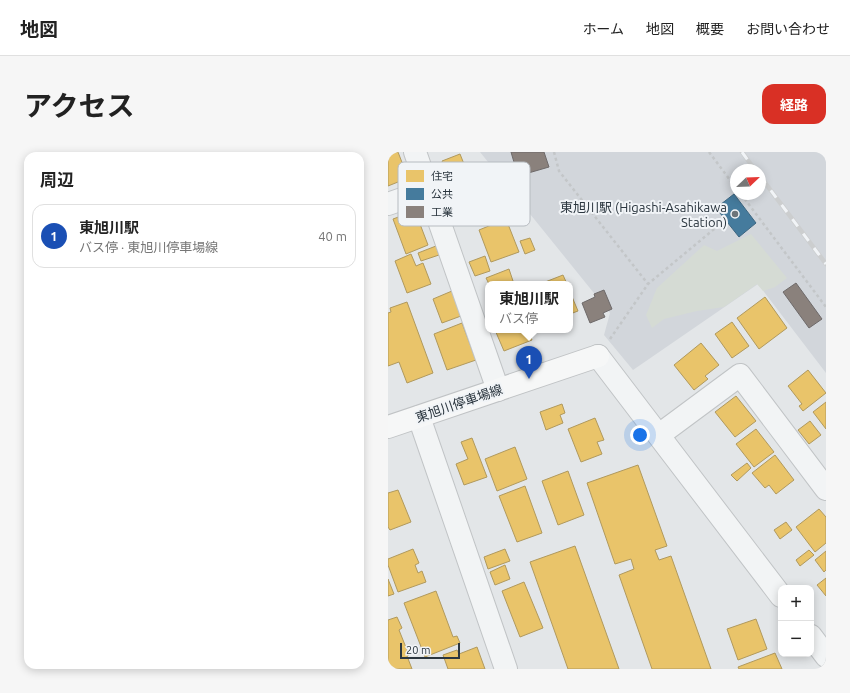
<!DOCTYPE html>
<html lang="ja">
<meta charset="utf-8">
<style>
body{margin:0;font-family:Ubuntu,"Noto Sans JP",sans-serif;background:#f6f6f6;color:#222}
.controls{position:absolute;right:12px;bottom:12px;display:grid;overflow:hidden;border-radius:8px;box-shadow:0 2px 10px #0003}
.controls button{width:36px;height:36px;display:grid;place-items:center;padding:0;border:0;border-bottom:1px solid #e0e0e0;background:#fff;color:#222;font:20px sans-serif}
.compass{position:absolute;left:342px;top:12px;width:36px;height:36px;border-radius:50%;background:#fff;box-shadow:0 2px 10px #0003;rotate:67deg}
.scale{position:absolute;left:12px;bottom:10px;width:60px;box-sizing:border-box;padding-left:4px;border:2px solid #2b363f;border-top:0;font-size:11px;line-height:14px;white-space:nowrap;color:#2b363f;-webkit-text-stroke:3px #f1f4f7;paint-order:stroke}
.you{position:absolute;left:252px;top:283px;width:14px;height:14px;margin:-10px;border:3px solid #fff;border-radius:50%;background:#1a73e8;box-shadow:0 0 0 6px #1a73e833}
.badge{display:grid;place-items:center;width:26px;height:26px;border-radius:50%;background:#d93025;color:#fff;font-size:13px;font-weight:700}
.pin{position:absolute;translate:-50% -33px;filter:drop-shadow(0 1px 2px #0008)}
.pin::after{content:'';position:absolute;top:21px;width:14px;height:12px;background:inherit;clip-path:polygon(0 0,100% 0,50% 100%)}
.popup{position:absolute;left:97px;top:129px;width:88px;height:52px;box-sizing:border-box;display:grid;place-content:center;border-radius:8px;background:#fff;filter:drop-shadow(0 1px 3px #0005);font-size:13px;white-space:nowrap;color:#767676}
.popup b{font-size:15px;color:#222}
.popup::after{content:'';position:absolute;left:50%;top:100%;margin-left:-8px;border:8px solid transparent;border-top-color:#fff}
.list{margin:0;padding:0;list-style:none}
h2{display:flex;justify-content:space-between;align-items:center;height:52px;margin:0;padding:0 16px;font-size:17px}
h2 small{font-size:13px;font-weight:400;color:#767676}
.list li{display:grid;grid-template-columns:26px 1fr auto;gap:12px;align-items:center;box-sizing:border-box;height:64px;margin:0 8px 8px;padding:0 8px;border:1px solid #e0e0e0;border-radius:12px}
.list b{display:block;font-size:15px;white-space:nowrap}
.list p{margin:0;font-size:13px;white-space:nowrap;color:#767676}
.list em{font-size:13px;font-style:normal;color:#767676}
.map{position:relative;flex:none;width:438px;height:517px;overflow:hidden;border-radius:12px}
header{display:flex;align-items:center;gap:24px;box-sizing:border-box;height:56px;padding:0 20px;background:#fff;border-bottom:1px solid #e0e0e0}
header strong{font-size:19px}
nav{display:flex;gap:22px;margin-inline-start:auto;font-size:14px}
.intro{display:flex;align-items:center;justify-content:space-between;box-sizing:border-box;height:96px;padding:0 24px}
h1{margin:0;font-size:28px}
.button{padding:10px 18px;border-radius:12px;background:#d93025;color:#fff;font-size:14px;font-weight:700}
main{display:flex;gap:24px;padding:0 24px}
aside{flex:1;background:#fff;border-radius:12px;box-shadow:0 2px 10px #0003}
.map>svg:first-child{display:block}
</style>
<header>
<strong>地図</strong>
<nav><a>ホーム</a><a>地図</a><a>概要</a><a>お問い合わせ</a></nav>
</header>
<div class="intro"><h1>アクセス</h1><a class="button">経路</a></div>
<main>
<aside>
<h2>周辺<small></small></h2>
<ul class="list">
<li><span class="badge" style="background:#1a4fb4">1</span><div><b>東旭川駅</b><p>バス停 · 東旭川停車場線</p></div><em>40 m</em></li>
</ul>
</aside>
<div class="map">
<svg width="438" height="517" viewBox="0 0 438 517">
<rect width="100%" height="100%" fill="#e3e6e8"/>
<!-- built -->
<path fill="#d2d6db" fill-rule="evenodd" d="M92 0H438V221L370 132 245 218 216 183 222 161ZM348 18H372V42H348Z"/>
<!-- grass -->
<polygon fill="#d5dbd4" points="363,82 399,126 387,135 375,139 369,132 336,155 309,159 276,167 264,176 258,163 269,136 316,93 329,99"/>
<!-- homes -->
<g fill="#e9c46a" stroke="#b0995d">
<polygon points="7,0 10,0 20,26 0,34 0,3"/>
<polygon points="72,2 80,22 62,29 54,9"/>
<polygon points="101,18 105,28 89,35 85,25"/>
<polygon points="113,31 124,62 98,71 87,41"/>
<polygon points="27,59 40,93 18,102 5,67"/>
<polygon points="118,67 131,100 103,110 91,78"/>
<polygon points="142,86 147,98 137,102 132,89"/>
<polygon points="48,94 51,103 33,109 30,101"/>
<polygon points="23,102 28,114 35,111 43,132 19,141 7,109"/>
<polygon points="97,104 102,119 87,124 81,110"/>
<polygon points="121,117 126,132 101,132 98,126"/>
<polygon points="175,123 179,132 152,132"/>
<polygon points="64,139 73,164 54,171 45,147"/>
<polygon points="182,140 190,159 182,162"/>
<polygon points="377,145 399,176 371,197 349,166"/>
<polygon points="19,150 45,221 19,231 11,210 0,214 0,161 3,160 2,156"/>
<polygon points="344,170 361,194 344,206 327,182"/>
<polygon points="74,171 88,208 59,218 46,182"/>
<polygon points="107,178 140,178 144,188 116,199"/>
<polygon points="313,191 331,213 317,224 320,227 306,238 286,213"/>
<polygon points="420,218 438,241 415,259 411,254 414,252 400,234"/>
<polygon points="348,244 368,269 347,285 327,260"/>
<polygon points="438,250 438,277 425,260"/>
<polygon points="174,252 177,261 172,263 175,271 158,278 152,260"/>
<polygon points="207,266 216,288 209,290 214,302 193,310 180,277"/>
<polygon points="422,269 433,283 421,292 410,278"/>
<polygon points="368,277 386,300 366,315 348,292"/>
<polygon points="84,286 99,325 76,333 68,312 80,307 73,290"/>
<polygon points="127,295 139,327 109,339 97,307"/>
<polygon points="387,303 406,328 388,342 381,333 377,336 364,321"/>
<polygon points="359,311 363,316 349,329 343,323"/>
<polygon points="250,313 279,394 267,398 271,408 283,404 323,517 264,517 231,423 246,417 243,407 227,412 199,331"/>
<polygon points="180,319 196,363 170,373 154,329"/>
<polygon points="137,334 154,381 129,390 111,344"/>
<polygon points="10,338 23,370 2,378 0,375 0,341"/>
<polygon points="431,357 438,365 438,391 427,400 408,375"/>
<polygon points="398,370 404,378 392,387 386,378"/>
<polygon points="187,394 231,517 180,517 142,410"/>
<polygon points="25,397 31,411 27,413 30,421 34,419 38,430 10,440 0,413 0,407"/>
<polygon points="117,397 122,409 100,417 96,405"/>
<polygon points="421,398 426,403 412,414 408,408"/>
<polygon points="438,399 438,418 436,420 427,408"/>
<polygon points="117,413 122,427 107,433 102,420"/>
<polygon points="438,426 438,444 429,433"/>
<polygon points="0,427 6,442 0,444"/>
<polygon points="136,430 155,476 132,485 114,439"/>
<polygon points="48,439 65,485 69,484 72,491 37,505 16,451"/>
<polygon points="9,465 14,476 11,478 21,503 19,504 24,517 0,517 0,468"/>
<polygon points="368,467 379,497 350,508 339,477"/>
<polygon points="89,495 97,517 60,517 55,503 69,498 71,502"/>
<polygon points="387,501 394,517 351,517 350,515"/>
</g>
<!-- public -->
<polygon fill="#457b9d" stroke="#3d6681" points="346,42 368,71 351,85 328,56"/>
<!-- industry -->
<g fill="#8a817c" stroke="#6e6a6a">
<polygon points="123,0 156,0 161,15 130,24"/>
<polygon points="408,131 434,167 421,176 395,140"/>
<polygon points="216,138 224,157 215,161 217,165 202,171 194,151 207,145 206,142"/>
</g>
<g fill="none" stroke-linecap="round" stroke-linejoin="round">
<defs>
<g id="minor">
<polyline points="27,0 110,238"/>
<polyline points="0,52 40,38"/>
<polyline points="210,204 393,444"/>
<polyline points="31,265 118,517"/>
<polyline points="271,283 352,223 438,337"/>
<polyline points="423,484 438,504"/>
</g>
<polyline id="major" points="0,275 210,204"/>
</defs>
<!-- minor casing -->
<use href="#minor" stroke="#c1c4c6" stroke-width="24"/>
<!-- major casing -->
<use href="#major" stroke="#c0c3c5" stroke-width="24"/>
<!-- path -->
<g stroke="#c3c6c8" stroke-width="2.5" stroke-dasharray="3 3" stroke-linecap="butt">
<polyline points="166,0 171,19 260,132"/>
<polyline points="321,0 348,36"/>
<polyline points="353,42 438,155"/>
<polyline points="222,187 260,132 337,68"/>
</g>
<!-- minor -->
<use href="#minor" stroke="#f2f4f5" stroke-width="22"/>
<!-- major -->
<use href="#major" stroke="#f6f7f7" stroke-width="22"/>
<defs>
<g id="rail">
<polyline points="354,0 367,18"/>
<polyline points="372,24 438,112"/>
</g>
</defs>
<!-- rail casing -->
<use href="#rail" stroke="#cccecf" stroke-width="4.5"/>
<!-- rail -->
<use href="#rail" stroke="#f1f4f7" stroke-width="3" stroke-dasharray="9" stroke-linecap="butt"/>
</g>
<!-- markers -->
<circle fill="#6b747a" stroke="#f1f4f7" stroke-width="1.5" cx="347" cy="62" r="4"/>
<g text-anchor="middle" stroke-width="4" stroke-linejoin="round" paint-order="stroke">
<!-- poi labels -->
<g font-size="13" fill="#2b363f" stroke="#f1f4f7" text-anchor="end">
<text x="339" y="60">東旭川駅 (Higashi-Asahikawa<tspan x="339" dy="15">Station)</tspan></text>
</g>
<!-- street labels -->
<g font-size="13" fill="#2b363f" stroke="#f1f4f7">
<text transform="translate(71 251) rotate(-19)" y="5">東旭川停車場線</text>
</g>
</g>
<!-- legend -->
<rect x="10" y="10" width="132" height="64" rx="6" fill="#f1f4f7" stroke="#b6bbc0" stroke-width="1"/>
<rect x="18" y="18" width="18" height="12" fill="#e9c46a"/>
<rect x="18" y="36" width="18" height="12" fill="#457b9d"/>
<rect x="18" y="54" width="18" height="12" fill="#8a817c"/>
<g font-size="11" fill="#2b363f">
<text x="43" y="28">住宅</text>
<text x="43" y="46">公共</text>
<text x="43" y="64">工業</text>
</g>
</svg>
<div class="controls">
<button>+</button>
<button>−</button>
</div>
<svg class="compass" viewBox="-18 -18 36 36"><path d="M0-13l5 13h-10z" fill="#e53935"/><path d="M0 13l5-13h-10z" fill="#767676"/></svg>
<div class="scale">20 m</div>
<div class="you"></div>
<div class="pin badge" style="left:141px;top:227px;background:#1a4fb4">1</div>
<div class="popup"><b>東旭川駅</b>バス停</div>
</div>
</main>
